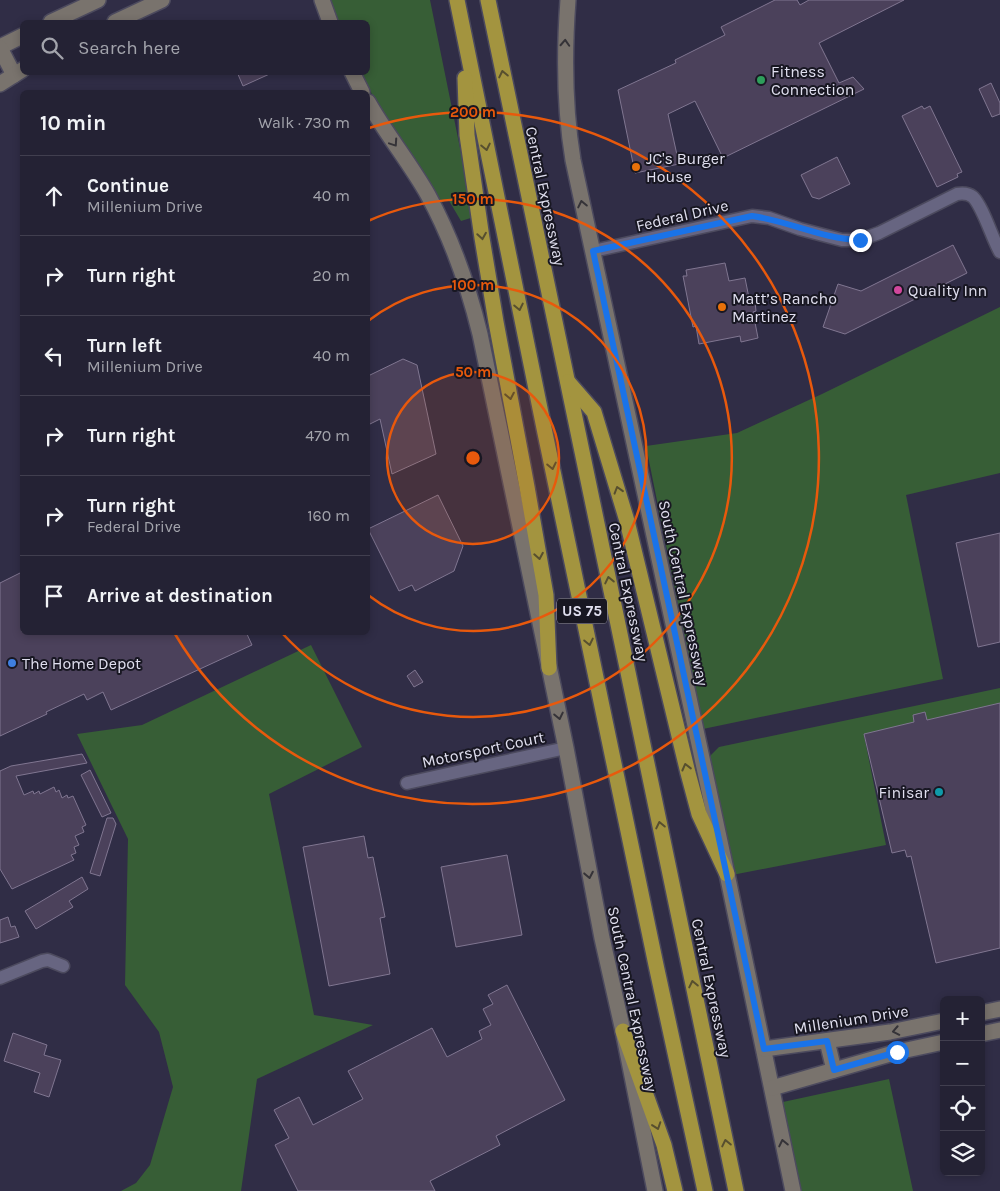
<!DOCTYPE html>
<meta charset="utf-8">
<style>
body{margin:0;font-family:Karla,sans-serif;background:#2c2a3c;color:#f1f3f6}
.controls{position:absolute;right:15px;bottom:15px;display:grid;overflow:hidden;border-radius:8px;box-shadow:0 2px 8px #0003}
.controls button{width:45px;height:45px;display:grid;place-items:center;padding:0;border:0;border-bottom:1px solid #413f4f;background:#242234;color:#f1f3f6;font:25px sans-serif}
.stop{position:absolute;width:15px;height:15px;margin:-11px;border:4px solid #1a73e8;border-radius:50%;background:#fff}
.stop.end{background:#1a73e8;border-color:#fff;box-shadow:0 1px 5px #0008}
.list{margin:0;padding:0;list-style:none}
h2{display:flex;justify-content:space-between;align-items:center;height:65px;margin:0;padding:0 20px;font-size:21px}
h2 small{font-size:16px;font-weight:400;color:#a3a4ac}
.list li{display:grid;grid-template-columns:32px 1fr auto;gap:15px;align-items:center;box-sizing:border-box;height:80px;padding:0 20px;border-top:1px solid #413f4f}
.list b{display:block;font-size:19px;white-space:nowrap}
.list p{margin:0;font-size:16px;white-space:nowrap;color:#a3a4ac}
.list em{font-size:16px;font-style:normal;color:#a3a4ac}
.icon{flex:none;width:28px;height:28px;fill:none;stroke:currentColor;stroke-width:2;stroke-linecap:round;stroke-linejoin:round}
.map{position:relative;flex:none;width:1000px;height:1191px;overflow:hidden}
.search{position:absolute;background:#242234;box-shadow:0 2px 8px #0003;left:20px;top:20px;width:350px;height:55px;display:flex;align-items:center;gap:12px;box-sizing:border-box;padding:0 18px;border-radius:8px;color:#a3a4ac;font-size:19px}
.panel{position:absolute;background:#242234;box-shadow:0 2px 8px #0003;left:20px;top:90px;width:350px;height:545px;border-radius:8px}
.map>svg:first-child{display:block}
</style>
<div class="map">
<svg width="1000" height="1191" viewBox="0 0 1000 1191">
<rect width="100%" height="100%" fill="#302d46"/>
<!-- green -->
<g fill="#375e36">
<polygon points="331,0 430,0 474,217 461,221 448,199 441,203 385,117 360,73 368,72 368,22 338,22"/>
<polygon points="1000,307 1000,473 906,495 943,679 703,729 646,446 737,433 822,394"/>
<polygon points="311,645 362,747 269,794 314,1015 373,1025 257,1079 241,1191 121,1191 136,1183 150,1165 173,1087 159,1032 125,985 128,839 77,734 142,725"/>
<polygon points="1000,688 1000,706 864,735 886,845 732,875 709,760 711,755 719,747"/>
<polygon points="889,1079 913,1191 799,1191 782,1108 783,1102"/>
</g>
<!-- building -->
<g fill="#4b415b" stroke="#807691">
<polygon points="775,0 797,0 800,5 809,0 904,0 819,43 839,83 853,77 864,89 723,158 695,101 668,114 679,164 635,173 618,90 676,63 675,60 725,35 721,27"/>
<polygon points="237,72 274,72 243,86"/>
<polygon points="991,83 1000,103 1000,114 992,117 979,89"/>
<polygon points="922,106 924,109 930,106 962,172 957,174 958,177 937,187 902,116"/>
<polygon points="837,157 850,184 819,199 812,197 801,175"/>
<polygon points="953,245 967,273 845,334 823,327 838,284 861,291"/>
<polygon points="725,263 729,281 745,278 750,303 755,302 756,311 753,312 758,338 741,342 740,336 699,344 696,326 693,327 683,276 687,276 686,270"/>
<polygon points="403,359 417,365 436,454 392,474 380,419 368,425 368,376"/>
<polygon points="438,495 463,546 454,571 415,591 412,585 399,591 368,529"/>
<polygon points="1000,533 1000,642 978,647 956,543"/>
<polygon points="22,572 22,632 246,632 252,645 111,710 103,692 87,700 84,694 46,712 47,714 0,736 0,583"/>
<polygon points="415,670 423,682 414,687 407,676"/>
<polygon points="1000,703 1000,948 936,963 911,856 907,857 905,850 892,853 864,734 914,722 913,715 925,712 927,720"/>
<polygon points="82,754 87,763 16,776 24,795 33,791 34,794 39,791 40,794 54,787 56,792 59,790 62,798 67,795 68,798 73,796 86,825 82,827 84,832 75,836 79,845 74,847 76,853 71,855 74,860 12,889 0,869 0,771 11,766"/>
<polygon points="90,770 111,813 102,817 81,775"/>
<polygon points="107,818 113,818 116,824 100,876 90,873"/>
<polygon points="364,836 368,858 373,857 385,917 380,918 390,974 329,986 303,847"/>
<polygon points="507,855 522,935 456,947 441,867"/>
<polygon points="82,877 88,889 69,901 73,907 36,929 25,911"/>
<polygon points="8,917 11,927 15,926 19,937 0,943 0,920"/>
<polygon points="507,985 565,1100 496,1136 500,1145 430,1181 435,1191 298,1191 275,1145 289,1138 274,1110 299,1097 313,1125 363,1099 348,1071 432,1028 447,1057 482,1039 479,1031 491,1025 483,1009 493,1004 488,995"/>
<polygon points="13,1033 47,1045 44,1055 61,1060 49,1097 34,1092 40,1073 4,1061"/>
</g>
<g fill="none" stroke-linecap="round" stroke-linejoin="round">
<defs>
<g id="street">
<path d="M593 251 752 216 769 218 800 229 842 240H860L879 233 957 194C963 193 968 193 973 197 983 207 992 238 1000 252"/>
<polyline points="407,783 566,748"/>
<polyline points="0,978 42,961 48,960 63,966"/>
</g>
<g id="secondary">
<polyline points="322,0 330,22"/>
<path d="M568 0C564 54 564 106 573 160L727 874 793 1191"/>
<polyline points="51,22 98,0"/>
<polyline points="115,22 162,0"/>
<polyline points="0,47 22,36"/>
<polyline points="0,48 14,75"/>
<polyline points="352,72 362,92"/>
<polyline points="0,84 22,70"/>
<path d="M368 102C386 134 410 163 428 195 452 239 468 285 480 334L566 748 602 938 623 1031 655 1191"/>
<polyline points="981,1013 1000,1009"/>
<polyline points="981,1034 1000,1030"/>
<polyline points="827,1041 834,1070"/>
<polyline points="764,1049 890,1032 944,1021"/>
<polyline points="772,1088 897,1052 944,1042"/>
</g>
<g id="highway">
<polyline points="457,0 545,433 656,965 705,1191"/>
<polyline points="488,0 736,1191"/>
<polyline points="465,78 467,135 482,238 496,322 527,487 546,595 549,668"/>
<polyline points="568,382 594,412 627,521 688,773 699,814 727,874"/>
<polyline points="623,1031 664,1145 675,1191"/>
</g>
</defs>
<!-- street casing -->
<use href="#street" stroke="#4c4a5e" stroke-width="15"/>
<!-- secondary casing -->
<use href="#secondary" stroke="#4c4a5e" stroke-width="18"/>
<!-- highway casing -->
<use href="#highway" stroke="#4c4a5e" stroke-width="18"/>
<!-- street -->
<use href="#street" stroke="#676581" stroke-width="12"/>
<!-- secondary -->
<use href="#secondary" stroke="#79736d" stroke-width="15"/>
<!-- highway -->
<use href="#highway" stroke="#a3943f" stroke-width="15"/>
</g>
<!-- one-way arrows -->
<defs><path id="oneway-chevron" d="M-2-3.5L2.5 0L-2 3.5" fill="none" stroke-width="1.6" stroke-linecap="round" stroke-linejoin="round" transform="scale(1.25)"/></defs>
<g stroke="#353338">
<use href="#oneway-chevron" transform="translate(565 43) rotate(-87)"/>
<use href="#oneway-chevron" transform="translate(394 143) rotate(56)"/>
<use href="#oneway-chevron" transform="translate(582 204) rotate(-102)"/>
<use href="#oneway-chevron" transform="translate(559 716) rotate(78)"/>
<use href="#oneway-chevron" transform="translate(589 875) rotate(79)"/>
<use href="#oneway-chevron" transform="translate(896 1031) rotate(169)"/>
<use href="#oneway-chevron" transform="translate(783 1143) rotate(-102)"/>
</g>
<g stroke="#574f2f">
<use href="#oneway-chevron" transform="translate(503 74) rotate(-102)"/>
<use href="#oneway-chevron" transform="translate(486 147) rotate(78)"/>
<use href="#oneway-chevron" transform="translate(482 236) rotate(81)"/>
<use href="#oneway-chevron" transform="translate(519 307) rotate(78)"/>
<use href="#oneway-chevron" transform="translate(510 396) rotate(79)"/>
<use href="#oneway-chevron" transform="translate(552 466) rotate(78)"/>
<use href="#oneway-chevron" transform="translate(618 490) rotate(-107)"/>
<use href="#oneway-chevron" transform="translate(539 556) rotate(80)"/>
<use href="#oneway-chevron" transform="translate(609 580) rotate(-102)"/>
<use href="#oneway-chevron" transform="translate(589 642) rotate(78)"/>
<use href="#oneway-chevron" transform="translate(686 767) rotate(-104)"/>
<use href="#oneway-chevron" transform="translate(660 825) rotate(-102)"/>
<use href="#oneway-chevron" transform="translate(693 984) rotate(-102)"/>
<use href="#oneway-chevron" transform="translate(657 1126) rotate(71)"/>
<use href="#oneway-chevron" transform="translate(726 1143) rotate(-102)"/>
</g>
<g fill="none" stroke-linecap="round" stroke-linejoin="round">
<!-- route -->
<path stroke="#1a73e8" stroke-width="6" d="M860 240C822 239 789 221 752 216L593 251 764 1049 827 1041 834 1070 897 1052"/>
</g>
<!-- distance rings -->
<circle cx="473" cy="458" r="86" fill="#e8590c" fill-opacity=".12"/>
<g fill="none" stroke="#e8590c" stroke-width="2.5">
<circle cx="473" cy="458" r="86"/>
<path d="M368 321A173 173 0 1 1 368 595"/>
<path d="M368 221A259 259 0 1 1 282 633"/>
<path d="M369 128A346 346 0 1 1 175 634"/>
</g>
<!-- markers -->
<circle fill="#2e9e5b" stroke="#181722" stroke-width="2" cx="761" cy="80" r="5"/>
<g fill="#e8710a" stroke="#181722" stroke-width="2">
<circle cx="636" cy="167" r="5"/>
<circle cx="722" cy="307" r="5"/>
</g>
<circle fill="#d1479c" stroke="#181722" stroke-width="2" cx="898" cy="290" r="5"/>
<circle fill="#3f7fe0" stroke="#181722" stroke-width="2" cx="12" cy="663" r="5"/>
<circle fill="#0f9aa8" stroke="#181722" stroke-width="2" cx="939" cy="792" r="5"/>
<g text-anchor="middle" stroke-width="4" stroke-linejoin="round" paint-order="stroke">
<!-- shield labels -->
<rect fill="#181722" stroke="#a4a3b2" stroke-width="1" x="557" y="598.5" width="50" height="25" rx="4"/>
<g font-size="15" font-weight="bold" fill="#e0dfef">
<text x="582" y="616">US 75</text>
</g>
<!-- poi labels -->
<g font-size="16" fill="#e0dfef" stroke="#181722" text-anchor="start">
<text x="771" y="77">Fitness<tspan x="771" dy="18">Connection</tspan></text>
<text x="646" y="164">JC's Burger<tspan x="646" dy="18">House</tspan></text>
<text x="908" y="296">Quality Inn</text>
<text x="732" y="304">Matt’s Rancho<tspan x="732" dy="18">Martinez</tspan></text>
<text x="22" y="669">The Home Depot</text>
<text x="929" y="798" text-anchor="end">Finisar</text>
</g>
<!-- street labels -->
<g font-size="16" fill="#e0dfef" stroke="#181722">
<text transform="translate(546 196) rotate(78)" y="6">Central Expressway</text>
<text transform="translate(682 215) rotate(-13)" y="6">Federal Drive</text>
<text transform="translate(629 592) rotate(78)" y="6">Central Expressway</text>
<text transform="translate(684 593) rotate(78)" y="6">South Central Expressway</text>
<text transform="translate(483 749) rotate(-12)" y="6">Motorsport Court</text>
<text transform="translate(712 988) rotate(78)" y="6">Central Expressway</text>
<text transform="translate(633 999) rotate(78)" y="6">South Central Expressway</text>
<text transform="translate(851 1019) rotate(-9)" y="6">Millenium Drive</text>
</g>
</g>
<circle cx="473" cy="458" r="8" fill="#e8590c" stroke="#181722" stroke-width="2.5"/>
<g font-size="15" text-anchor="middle" font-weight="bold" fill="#e8590c" stroke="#181722" stroke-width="4" stroke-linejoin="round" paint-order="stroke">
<text x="473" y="117">200 m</text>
<text x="473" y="204">150 m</text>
<text x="473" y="290">100 m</text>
<text x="473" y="377">50 m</text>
</g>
</svg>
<div class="controls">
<button>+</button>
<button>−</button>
<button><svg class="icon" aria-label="locate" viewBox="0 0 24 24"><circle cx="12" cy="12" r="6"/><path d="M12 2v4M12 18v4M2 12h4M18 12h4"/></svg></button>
<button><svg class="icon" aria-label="layers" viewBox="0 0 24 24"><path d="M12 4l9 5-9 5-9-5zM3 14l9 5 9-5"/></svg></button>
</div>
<div class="stop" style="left:897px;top:1052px"></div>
<div class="stop end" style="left:860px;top:240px"></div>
<div class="search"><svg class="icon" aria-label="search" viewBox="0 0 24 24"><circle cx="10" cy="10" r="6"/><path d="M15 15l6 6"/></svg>Search here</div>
<section class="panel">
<h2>10 min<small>Walk · 730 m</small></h2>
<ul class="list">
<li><svg class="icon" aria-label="ahead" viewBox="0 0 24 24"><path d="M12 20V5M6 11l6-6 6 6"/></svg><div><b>Continue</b><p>Millenium Drive</p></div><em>40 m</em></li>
<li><svg class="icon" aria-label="right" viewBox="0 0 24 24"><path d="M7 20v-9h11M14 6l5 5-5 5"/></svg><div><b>Turn right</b></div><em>20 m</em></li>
<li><svg class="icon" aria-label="left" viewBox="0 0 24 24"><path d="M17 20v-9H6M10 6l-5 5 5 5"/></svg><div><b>Turn left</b><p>Millenium Drive</p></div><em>40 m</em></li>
<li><svg class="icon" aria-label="right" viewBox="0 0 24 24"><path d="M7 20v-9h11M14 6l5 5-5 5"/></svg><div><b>Turn right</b></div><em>470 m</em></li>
<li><svg class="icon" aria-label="right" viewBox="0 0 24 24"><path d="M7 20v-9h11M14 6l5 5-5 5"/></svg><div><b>Turn right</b><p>Federal Drive</p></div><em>160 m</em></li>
<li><svg class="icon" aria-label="arrive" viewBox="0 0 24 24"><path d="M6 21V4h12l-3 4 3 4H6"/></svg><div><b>Arrive at destination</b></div></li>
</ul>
</section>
</div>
